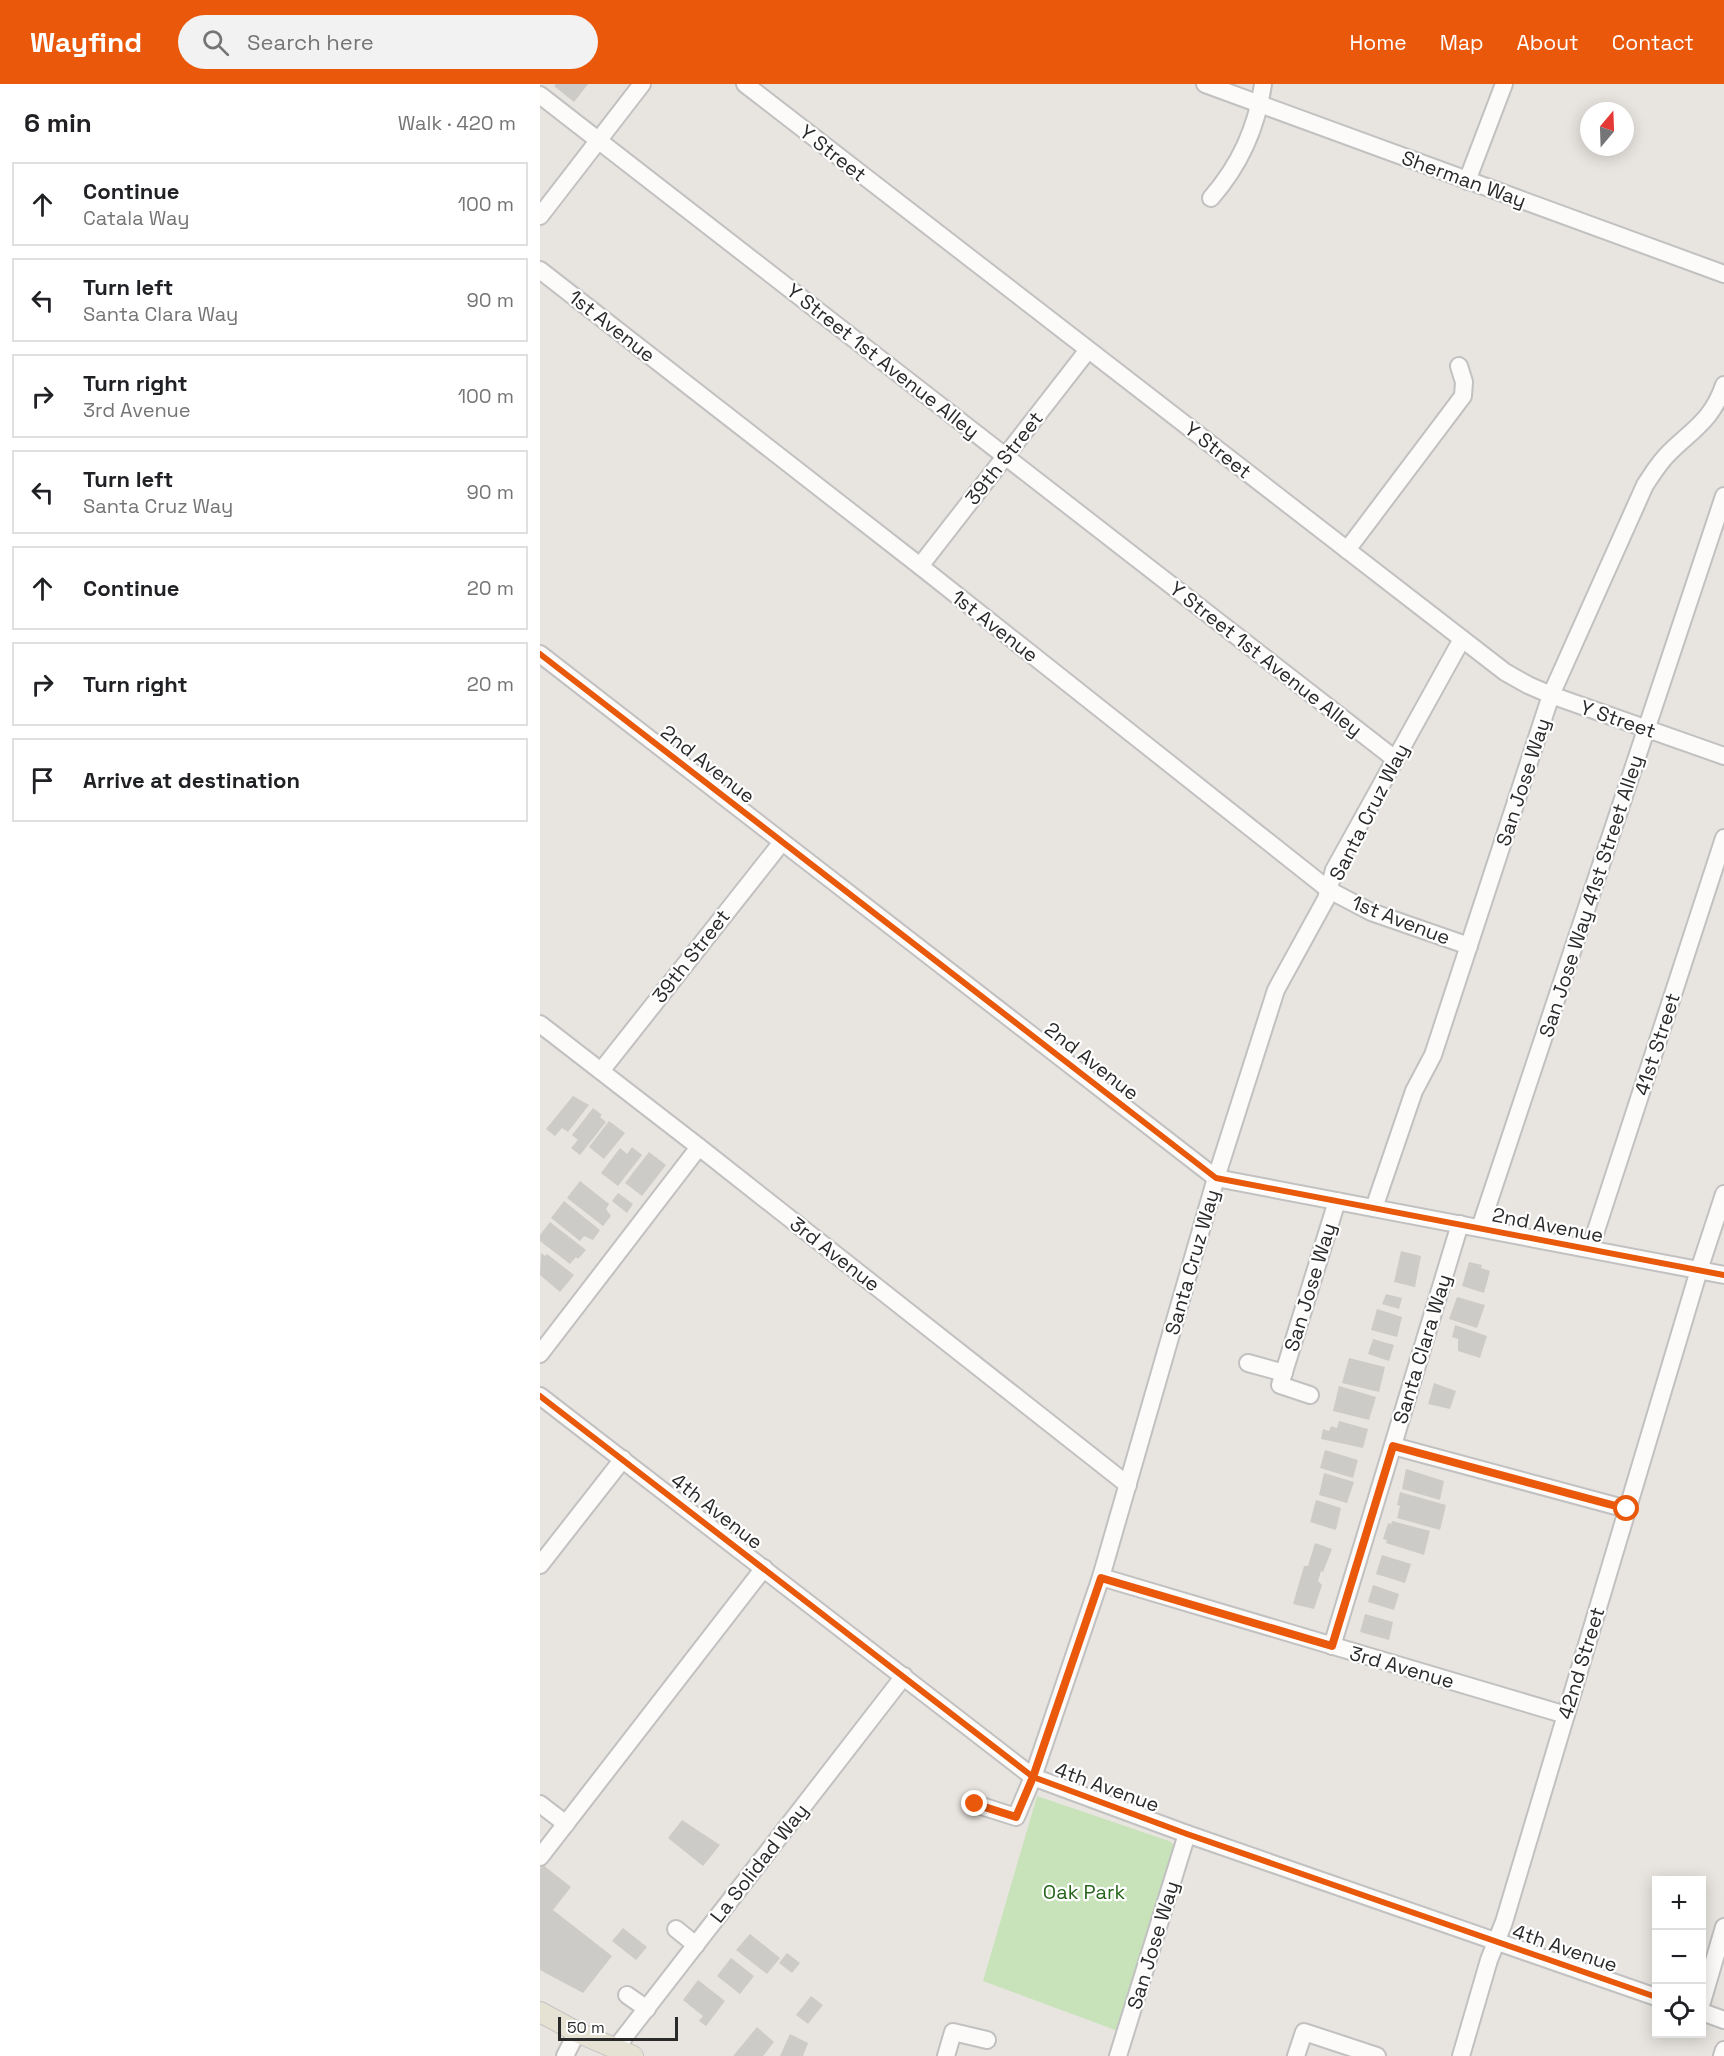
<!DOCTYPE html>
<meta charset="utf-8">
<style>
body{margin:0;font-family:"Space Grotesk",sans-serif;background:#f2f2f2;color:#202124}
.controls{position:absolute;right:18px;bottom:18px;display:grid;overflow:hidden;border-radius:0px;box-shadow:0 3px 15px #0003}
.controls button{width:54px;height:54px;display:grid;place-items:center;padding:0;border:0;border-bottom:2px solid #e0e0e0;background:#fff;color:#202124;font:30px sans-serif}
.compass{position:absolute;left:1040px;top:18px;width:54px;height:54px;border-radius:50%;background:#fff;box-shadow:0 3px 15px #0003;rotate:19deg}
.scale{position:absolute;left:18px;bottom:15px;width:120px;box-sizing:border-box;padding-left:6px;border:3px solid #2a2a2a;border-top:0;font-size:16px;line-height:21px;white-space:nowrap;color:#2a2a2a;-webkit-text-stroke:4px #fff;paint-order:stroke}
.stop{position:absolute;width:18px;height:18px;margin:-14px;border:4px solid #ea580c;border-radius:50%;background:#fff}
.stop.end{background:#ea580c;border-color:#fff;box-shadow:0 2px 6px #0008}
.list{margin:0;padding:0;list-style:none}
h2{display:flex;justify-content:space-between;align-items:center;height:78px;margin:0;padding:0 24px;font-size:26px}
h2 small{font-size:20px;font-weight:400;color:#757577}
.list li{display:grid;grid-template-columns:39px 1fr auto;gap:18px;align-items:center;box-sizing:border-box;height:84px;margin:0 12px 12px;padding:0 12px;border:2px solid #e0e0e0;border-radius:0px}
.list b{display:block;font-size:22px;white-space:nowrap}
.list p{margin:0;font-size:20px;white-space:nowrap;color:#757577}
.list em{font-size:20px;font-style:normal;color:#757577}
.icon{flex:none;width:33px;height:33px;fill:none;stroke:currentColor;stroke-width:2;stroke-linecap:round;stroke-linejoin:round}
.map{position:relative;flex:none;width:1184px;height:1972px;overflow:hidden}
header{display:flex;align-items:center;gap:36px;box-sizing:border-box;height:84px;padding:0 30px;background:#ea580c;color:#fff}
header strong{font-size:28px}
nav{display:flex;gap:33px;margin-inline-start:auto;font-size:21px}
.search{width:420px;height:54px;background:#f2f2f2;display:flex;align-items:center;gap:15px;box-sizing:border-box;padding:0 21px;border-radius:33px;color:#757577;font-size:22px}
main{display:flex}
aside{flex:1;background:#fff}
.map>svg:first-child{display:block}
</style>
<header>
<strong>Wayfind</strong>
<div class="search"><svg class="icon" aria-label="search" viewBox="0 0 24 24"><circle cx="10" cy="10" r="6"/><path d="M15 15l6 6"/></svg>Search here</div>
<nav><a>Home</a><a>Map</a><a>About</a><a>Contact</a></nav>
</header>
<main>
<aside>
<h2>6 min<small>Walk · 420 m</small></h2>
<ul class="list">
<li><svg class="icon" aria-label="ahead" viewBox="0 0 24 24"><path d="M12 20V5M6 11l6-6 6 6"/></svg><div><b>Continue</b><p>Catala Way</p></div><em>100 m</em></li>
<li><svg class="icon" aria-label="left" viewBox="0 0 24 24"><path d="M17 20v-9H6M10 6l-5 5 5 5"/></svg><div><b>Turn left</b><p>Santa Clara Way</p></div><em>90 m</em></li>
<li><svg class="icon" aria-label="right" viewBox="0 0 24 24"><path d="M7 20v-9h11M14 6l5 5-5 5"/></svg><div><b>Turn right</b><p>3rd Avenue</p></div><em>100 m</em></li>
<li><svg class="icon" aria-label="left" viewBox="0 0 24 24"><path d="M17 20v-9H6M10 6l-5 5 5 5"/></svg><div><b>Turn left</b><p>Santa Cruz Way</p></div><em>90 m</em></li>
<li><svg class="icon" aria-label="ahead" viewBox="0 0 24 24"><path d="M12 20V5M6 11l6-6 6 6"/></svg><div><b>Continue</b></div><em>20 m</em></li>
<li><svg class="icon" aria-label="right" viewBox="0 0 24 24"><path d="M7 20v-9h11M14 6l5 5-5 5"/></svg><div><b>Turn right</b></div><em>20 m</em></li>
<li><svg class="icon" aria-label="arrive" viewBox="0 0 24 24"><path d="M6 21V4h12l-3 4 3 4H6"/></svg><div><b>Arrive at destination</b></div></li>
</ul>
</aside>
<div class="map">
<svg width="1184" height="1972" viewBox="0 0 1184 1972">
<rect width="100%" height="100%" fill="#e8e5e0"/>
<!-- green -->
<polygon fill="#c8e3ba" points="497,1712 629,1757 633,1760 633,1765 578,1947 443,1897"/>
<!-- building -->
<g fill="#cdcbc7">
<polygon points="16,0 48,0 34,18 14,2"/>
<polygon points="33,1012 49,1021 28,1048 22,1044 15,1052 6,1045"/>
<polygon points="53,1024 62,1031 60,1033 66,1038 40,1071 31,1064 38,1056 32,1051"/>
<polygon points="69,1037 85,1049 64,1075 49,1063"/>
<polygon points="92,1063 102,1071 78,1102 61,1089 80,1064 87,1070"/>
<polygon points="109,1068 126,1081 102,1112 85,1099"/>
<polygon points="40,1097 69,1120 66,1125 71,1132 63,1142 27,1114"/>
<polygon points="78,1109 93,1120 87,1129 72,1117"/>
<polygon points="24,1117 60,1146 53,1156 44,1152 40,1157 11,1134"/>
<polygon points="10,1138 46,1166 38,1175 36,1173 30,1180 0,1157 0,1151"/>
<polygon points="861,1167 881,1172 875,1203 854,1198"/>
<polygon points="1,1169 5,1172 7,1170 34,1191 20,1208 0,1191"/>
<polygon points="929,1178 942,1181 941,1184 950,1187 944,1209 922,1202"/>
<polygon points="846,1210 862,1214 859,1225 842,1220"/>
<polygon points="917,1213 945,1221 937,1244 909,1235"/>
<polygon points="837,1225 862,1233 857,1253 831,1246"/>
<polygon points="915,1241 947,1252 940,1274 918,1267 918,1255 912,1253"/>
<polygon points="833,1255 854,1261 849,1277 828,1270"/>
<polygon points="809,1274 845,1283 839,1308 802,1299"/>
<polygon points="894,1299 916,1307 910,1325 888,1320"/>
<polygon points="799,1302 836,1313 829,1336 793,1327"/>
<polygon points="799,1337 828,1345 823,1364 781,1355 783,1345 789,1347 791,1342 797,1344"/>
<polygon points="785,1366 818,1376 813,1394 780,1384"/>
<polygon points="866,1385 904,1397 900,1416 862,1405"/>
<polygon points="784,1389 814,1398 807,1419 779,1411"/>
<polygon points="860,1408 906,1421 900,1446 857,1434 860,1422 857,1421"/>
<polygon points="776,1416 801,1424 796,1446 770,1438"/>
<polygon points="852,1437 890,1447 884,1471 846,1459 847,1456 843,1455 848,1439 851,1440"/>
<polygon points="775,1459 792,1465 783,1488 781,1487 778,1497 782,1501 774,1525 753,1520 764,1482 768,1482"/>
<polygon points="842,1471 871,1480 865,1499 836,1490"/>
<polygon points="833,1501 859,1510 854,1526 828,1518"/>
<polygon points="825,1530 853,1538 849,1556 820,1548"/>
<polygon points="142,1736 180,1761 163,1782 128,1754"/>
<polygon points="3,1781 31,1803 13,1826 72,1872 43,1909 0,1886 0,1785"/>
<polygon points="83,1844 107,1863 96,1876 72,1857"/>
<polygon points="210,1850 240,1874 227,1890 196,1866"/>
<polygon points="247,1869 260,1879 252,1889 239,1879"/>
<polygon points="191,1874 214,1892 200,1910 177,1892"/>
<polygon points="158,1896 185,1917 166,1942 159,1937 163,1932 143,1916"/>
<polygon points="271,1912 283,1921 268,1940 256,1931"/>
<polygon points="217,1943 234,1958 223,1972 193,1972"/>
<polygon points="250,1950 268,1959 263,1972 240,1972"/>
</g>
<g fill="none" stroke-linecap="round" stroke-linejoin="round">
<defs>
<g id="minor">
<polyline points="205,0 965,588 988,601 1011,611 1184,672"/>
<polyline points="665,0 1184,190"/>
<polyline points="0,11 855,675"/>
<polyline points="927,97 964,0"/>
<path d="M671 114C700 81 717 43 723 0"/>
<polyline points="0,132 102,0"/>
<polyline points="0,186 380,482 789,806 831,828 929,862"/>
<polyline points="807,466 923,312 924,298 919,282"/>
<polyline points="380,482 548,266"/>
<polyline points="0,570 676,1094 1184,1191"/>
<polyline points="0,940 159,1063 588,1401"/>
<polyline points="61,987 242,758"/>
<path d="M834 1124 874 1007 893 971 1011 611 1105 401C1113 389 1120 377 1131 367 1155 344 1173 334 1184 301"/>
<polyline points="940,1144 1184,412"/>
<polyline points="1050,1165 1184,754"/>
<polyline points="0,1270 159,1063"/>
<polyline points="708,1279 744,1289"/>
<polyline points="770,1311 740,1301 797,1117"/>
<polyline points="0,1312 493,1693 647,1750 1116,1913"/>
<polyline points="853,1362 1087,1425"/>
<polyline points="0,1481 83,1375"/>
<polyline points="561,1493 1026,1631"/>
<polyline points="792,1562 920,1140"/>
<polyline points="0,1720 26,1740"/>
<polyline points="435,1720 476,1733 493,1693 561,1493 676,1094 736,906 786,815 794,786 922,555"/>
<polyline points="0,1773 224,1484"/>
<polyline points="136,1845 156,1861"/>
<polyline points="87,1911 107,1925"/>
<polyline points="1162,1918 1184,1843"/>
<polyline points="1162,1928 1184,1936"/>
<polyline points="75,1965 364,1592"/>
<polyline points="25,1972 37,1948"/>
<polyline points="406,1972 413,1948 447,1956"/>
<polyline points="578,1972 647,1750"/>
<polyline points="756,1972 764,1948 837,1972"/>
<polyline points="921,1972 949,1876 964,1838 1159,1186 1184,1110"/>
<polyline points="1182,1972 1184,1966"/>
</g>
<polyline id="major" points="0,1928 37,1948 93,1972"/>
</defs>
<!-- minor casing -->
<use href="#minor" stroke="#c2c1c1" stroke-width="20"/>
<!-- major casing -->
<use href="#major" stroke="#c4c3c1" stroke-width="22"/>
<!-- minor -->
<use href="#minor" stroke="#fcfbfa" stroke-width="16"/>
<!-- major -->
<use href="#major" stroke="#e5e2d4" stroke-width="20"/>
<defs>
<g id="cycleway">
<polyline points="0,570 676,1094 1184,1191"/>
<polyline points="0,1312 493,1693 647,1750 1116,1913"/>
</g>
</defs>
<!-- cycleway casing -->
<use href="#cycleway" stroke="#fff" stroke-width="10"/>
<!-- cycleway -->
<use href="#cycleway" stroke="#e8590c" stroke-width="6"/>
</g>
<g fill="none" stroke-linecap="round" stroke-linejoin="round">
<!-- route -->
<polyline stroke="#ea580c" stroke-width="8" points="435,1720 476,1733 493,1693 561,1494 792,1562 853,1362 1087,1425"/>
</g>
<g text-anchor="middle" stroke-width="4.5" stroke-linejoin="round" paint-order="stroke">
<!-- street labels -->
<g font-size="20" fill="#2a2a2a" stroke="#fff">
<text transform="translate(293 69) rotate(38)" y="7">Y Street</text>
<text transform="translate(924 95) rotate(20)" y="7">Sherman Way</text>
<text transform="translate(72 242) rotate(38)" y="7">1st Avenue</text>
<text transform="translate(343 277) rotate(38)" y="7">Y Street 1st Avenue Alley</text>
<text transform="translate(678 366) rotate(38)" y="7">Y Street</text>
<text transform="translate(464 374) rotate(-52)" y="7">39th Street</text>
<text transform="translate(455 542) rotate(38)" y="7">1st Avenue</text>
<text transform="translate(726 575) rotate(38)" y="7">Y Street 1st Avenue Alley</text>
<text transform="translate(1078 635) rotate(19)" y="7">Y Street</text>
<text transform="translate(168 680) rotate(38)" y="7">2nd Avenue</text>
<text transform="translate(983 698) rotate(-72)" y="7">San Jose Way</text>
<text transform="translate(829 728) rotate(-63)" y="7">Santa Cruz Way</text>
<text transform="translate(1051 812) rotate(-72)" y="7">San Jose Way 41st Street Alley</text>
<text transform="translate(861 836) rotate(21)" y="7">1st Avenue</text>
<text transform="translate(151 872) rotate(-52)" y="7">39th Street</text>
<text transform="translate(1117 960) rotate(-72)" y="7">41st Street</text>
<text transform="translate(552 977) rotate(38)" y="7">2nd Avenue</text>
<text transform="translate(1008 1141) rotate(11)" y="7">2nd Avenue</text>
<text transform="translate(295 1170) rotate(38)" y="7">3rd Avenue</text>
<text transform="translate(652 1178) rotate(-74)" y="7">Santa Cruz Way</text>
<text transform="translate(770 1203) rotate(-73)" y="7">San Jose Way</text>
<text transform="translate(882 1265) rotate(-73)" y="7">Santa Clara Way</text>
<text transform="translate(177 1427) rotate(38)" y="7">4th Avenue</text>
<text transform="translate(1041 1579) rotate(-73)" y="7">42nd Street</text>
<text transform="translate(862 1583) rotate(16)" y="7">3rd Avenue</text>
<text transform="translate(567 1703) rotate(20)" y="7">4th Avenue</text>
<text transform="translate(219 1779) rotate(-52)" y="7">La Solidad Way</text>
<text transform="translate(613 1861) rotate(-73)" y="7">San Jose Way</text>
<text transform="translate(1025 1864) rotate(19)" y="7">4th Avenue</text>
</g>
<!-- park labels -->
<g font-size="20" fill="#27651c" stroke="#fff">
<text x="544" y="1815">Oak Park</text>
</g>
</g>
</svg>
<div class="controls">
<button>+</button>
<button>−</button>
<button><svg class="icon" aria-label="locate" viewBox="0 0 24 24"><circle cx="12" cy="12" r="6"/><path d="M12 2v4M12 18v4M2 12h4M18 12h4"/></svg></button>
</div>
<svg class="compass" viewBox="-18 -18 36 36"><path d="M0-13l5 13h-10z" fill="#e53935"/><path d="M0 13l5-13h-10z" fill="#757577"/></svg>
<div class="scale">50 m</div>
<div class="stop" style="left:1087px;top:1425px"></div>
<div class="stop end" style="left:435px;top:1720px"></div>
</div>
</main>
